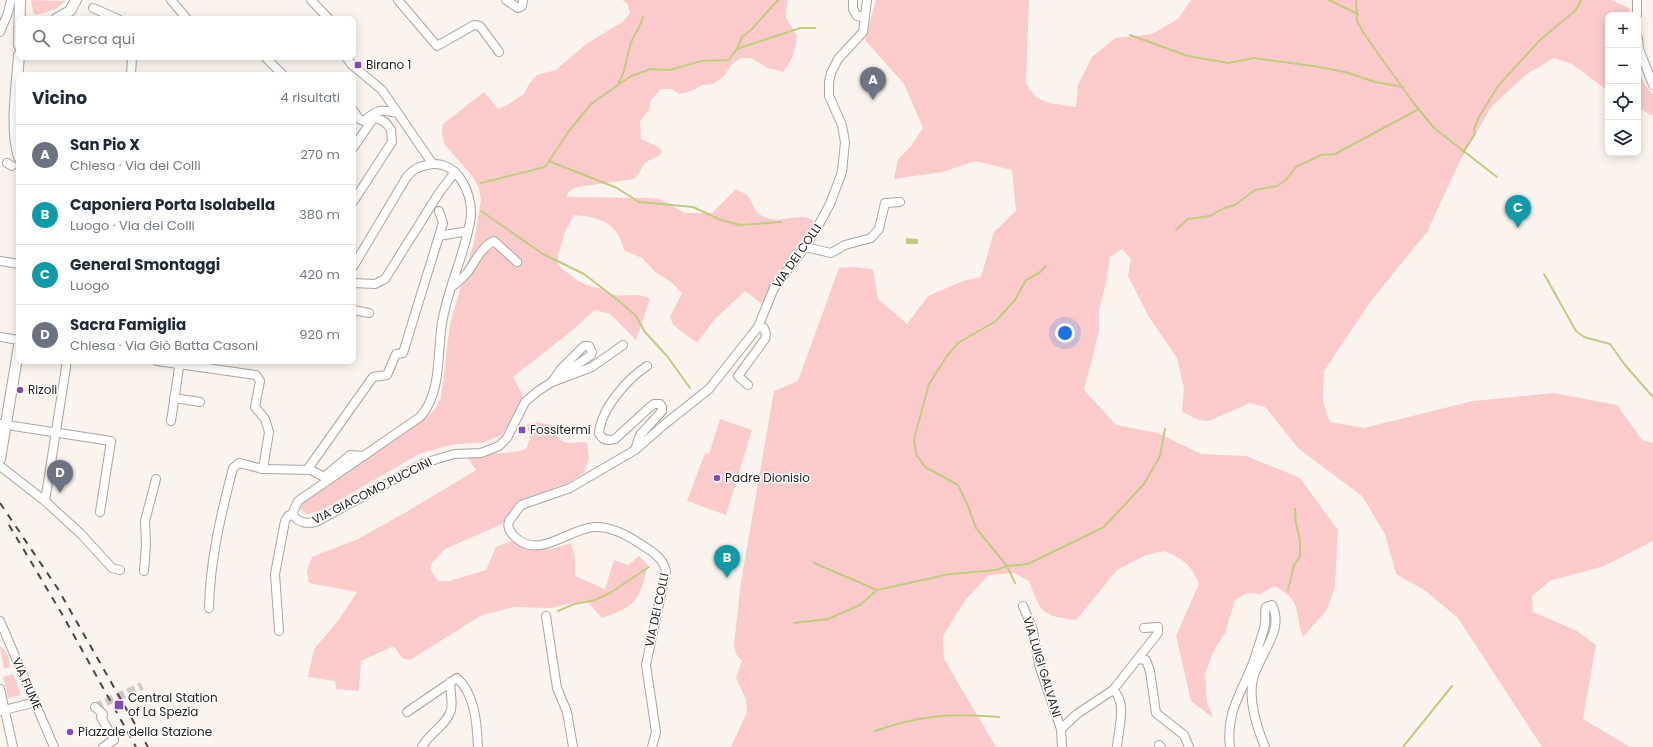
<!DOCTYPE html>
<html lang="it">
<meta charset="utf-8">
<style>
body{margin:0;font-family:Poppins,sans-serif;background:#f2f2f3;color:#1f2937}
.controls{position:absolute;right:12px;top:12px;display:grid;overflow:hidden;border-radius:8px;box-shadow:0 2px 10px #0003}
.controls button{width:36px;height:36px;display:grid;place-items:center;padding:0;border:0;border-bottom:1px solid #e0e1e3;background:#fff;color:#1f2937;font:20px sans-serif}
.you{position:absolute;left:1065px;top:333px;width:14px;height:14px;margin:-10px;border:3px solid #fff;border-radius:50%;background:#1a73e8;box-shadow:0 0 0 6px #1a73e833}
.badge{display:grid;place-items:center;width:26px;height:26px;border-radius:50%;background:#ea580c;color:#fff;font-size:13px;font-weight:700}
.pin{position:absolute;translate:-50% -33px;filter:drop-shadow(0 1px 2px #0008)}
.pin::after{content:'';position:absolute;top:21px;width:14px;height:12px;background:inherit;clip-path:polygon(0 0,100% 0,50% 100%)}
.list{margin:0;padding:0;list-style:none}
h2{display:flex;justify-content:space-between;align-items:center;height:52px;margin:0;padding:0 16px;font-size:17px}
h2 small{font-size:13px;font-weight:400;color:#747a83}
.list li{display:grid;grid-template-columns:26px 1fr auto;gap:12px;align-items:center;box-sizing:border-box;height:60px;padding:0 16px;border-top:1px solid #e0e1e3}
.list b{display:block;font-size:15px;white-space:nowrap}
.list p{margin:0;font-size:13px;white-space:nowrap;color:#747a83}
.list em{font-size:13px;font-style:normal;color:#747a83}
.icon{flex:none;width:22px;height:22px;fill:none;stroke:currentColor;stroke-width:2;stroke-linecap:round;stroke-linejoin:round}
.map{position:relative;flex:none;width:1653px;height:747px;overflow:hidden}
.search{position:absolute;background:#fff;box-shadow:0 2px 10px #0003;left:16px;top:16px;width:340px;height:44px;display:flex;align-items:center;gap:10px;box-sizing:border-box;padding:0 14px;border-radius:8px;color:#747a83;font-size:15px}
.panel{position:absolute;background:#fff;box-shadow:0 2px 10px #0003;left:16px;top:72px;width:340px;height:292px;border-radius:8px}
.map>svg:first-child{display:block}
</style>
<div class="map">
<svg width="1653" height="747" viewBox="0 0 1653 747">
<rect width="100%" height="100%" fill="#fbf4ee"/>
<!-- green -->
<g fill="#fbcbcb">
<polygon points="31,0 61,1 66,0 56,9 36,15 33,12"/>
<path d="M622 0H788L786 9V18L797 35C796 49 792 61 783 72L768 68 751 58H741L732 64 724 76 713 84 702 85 694 90 680 94 671 89H661L651 100 649 110 640 121 641 139 660 148 662 152C657 159 651 158 645 163 642 166 640 174 634 179L577 187 568 192 567 197 651 198 660 199 685 213H712L736 189C739 191 744 193 747 195 755 204 752 213 767 218 783 224 801 210 815 222L778 274 762 304 745 291 714 320 697 343 673 325 670 317 682 293 671 282 655 272 642 258 625 251C622 245 621 238 617 233 608 219 589 216 574 215L565 232 558 255V265C571 276 582 286 599 288 605 289 610 294 616 295 630 297 637 292 650 299L636 340 610 314 595 310 569 333 513 377 523 396 509 424 502 435 482 443 455 444 421 453 322 510 308 514 302 511 300 507 307 498 426 418 435 409 441 397 450 324 474 242 481 200 479 188 473 177 445 145 442 135 443 124 484 92 498 109 509 104 524 94 529 84 537 75 556 70 586 44 624 21 630 13 627 3Z"/>
<path d="M876 0H1029L1026 84 1036 97 1049 103 1076 107 1078 85 1092 57 1115 38 1152 34 1178 19 1191 0H1611L1629 8 1630 15H1608V91L1572 64 1554 58 1527 74 1491 107 1459 163 1427 232 1371 301 1324 371 1323 402 1330 422 1364 428 1473 401 1554 393 1617 405 1642 440 1653 443V541L1604 566 1550 581 1532 596 1533 612 1577 631 1596 645 1583 719 1630 747H1542L1458 618 1426 591 1396 574 1385 534 1362 496 1299 449 1265 407 1250 403 1209 421 1199 420 1182 412 1184 388 1177 358 1149 317 1128 276 1131 259 1122 249 1110 257 1106 283 1099 310V331L1084 390 1116 425 1158 433 1201 454 1246 456 1300 478 1338 530 1335 587 1326 611 1303 637C1297 624 1300 609 1291 598 1287 593 1280 590 1275 586L1260 594 1247 593 1235 600 1225 633 1214 650 1205 674 1207 701 1213 718 1191 701 1176 636 1199 584C1191 564 1183 559 1164 551L1146 555 1117 570 1076 620C1040 616 1041 612 1029 581L1014 573 989 575 966 599 943 636 944 659 996 747H731L747 712 746 700 736 678 742 661 736 654 734 645 741 582 774 391 798 381 839 268 852 267 873 269 878 299 907 324 928 296 963 281 981 277 994 232 1016 211 1012 170 975 161 942 172 894 179 898 159 911 146 923 128 904 84 865 40Z"/>
<polygon points="1638,67 1644,84 1653,95 1653,116 1638,108"/>
<polygon points="720,419 752,430 726,515 687,501 705,453 709,454"/>
<path d="M537 422 556 426C555 431 556 434 559 438 568 448 576 439 587 443L589 458 584 473 568 483 523 499 502 524 445 549 431 564 430 569 438 581H449L486 570 496 547 514 540C538 554 546 551 571 543L575 557V576L605 589 614 560 628 565 639 556 648 565C639 599 638 606 602 618L586 600 551 608 514 607 482 615 410 660 402 658 394 646 361 661 359 691 336 689 335 681 308 677 314 649 338 621 357 592 309 583 307 571 312 557 358 539 408 511 476 470 466 456 515 452 526 449 530 438 527 424Z"/>
<path d="M0 646C7 650 9 659 10 667L4 669Z"/>
<polygon points="13,674 21,695 8,698 3,677"/>
</g>
<!-- water -->
<polygon fill="#c1cb80" points="906,238 918,239 918,244 906,244"/>
<g fill="none" stroke-linecap="round" stroke-linejoin="round">
<!-- stream -->
<g stroke="#c1cb80" stroke-width="2">
<polyline points="1329,0 1358,14"/>
<polyline points="1356,0 1357,21 1365,35 1412,101 1434,128 1497,177"/>
<polyline points="1130,35 1188,56 1228,63 1254,58 1313,66 1345,72 1375,82 1403,87"/>
<polyline points="737,49 800,28 815,28"/>
<path d="M618 84C627 71 626 54 632 40 637 30 640 28 643 17"/>
<polyline points="1463,152 1475,134 1474,129 1479,117 1498,86 1540,40 1576,10 1581,0"/>
<polyline points="549,161 617,188 639,202 693,207 721,220 740,225 781,222"/>
<polyline points="481,183 545,167 569,131 591,104 631,76 651,69 670,70 701,61 729,60 737,49 742,37 752,29 778,0"/>
<polyline points="481,211 543,254 584,274 619,301 636,316 645,332 667,356 690,388"/>
<polyline points="1176,230 1188,219 1210,216 1224,208 1235,205 1255,190 1277,186 1287,179 1296,167 1321,155 1335,154 1419,109"/>
<polyline points="1544,274 1576,331 1584,337 1610,344 1625,365 1653,397"/>
<polyline points="814,563 877,590"/>
<polyline points="1015,583 1007,566 976,528 968,506 958,485 925,467 916,454 914,439 929,384 947,356 958,343 996,321 1015,300 1026,280 1039,273 1046,266"/>
<polyline points="1288,590 1294,565 1300,556 1300,540 1296,524 1295,509"/>
<polyline points="558,611 574,604 595,600 610,593 649,567"/>
<polyline points="794,623 828,619 860,605 877,590 950,574 996,570 1007,566 1028,564 1104,527 1144,484 1160,456 1165,429"/>
<path d="M875 731C921 715 951 713 999 717"/>
<polyline points="1403,747 1452,686"/>
</g>
<!-- minor-tunnel -->
<polyline stroke="#d0cac5" stroke-width="8" stroke-dasharray="8 4" stroke-linecap="butt" points="95,707 142,686"/>
<defs>
<g id="minor">
<polyline points="171,0 187,19"/>
<polyline points="311,0 329,19"/>
<polyline points="398,0 437,46 474,25 480,26 499,52"/>
<polyline points="506,0 518,8 522,6 523,0"/>
<polyline points="853,0 853,9 857,16 861,17 865,14"/>
<polyline points="93,8 118,19"/>
<polyline points="1637,15 1637,0"/>
<polyline points="0,32 8,13 11,0"/>
<polyline points="1638,38 1639,49 1653,85"/>
<polyline points="265,57 283,75"/>
<polyline points="346,57 352,65 382,90 432,163"/>
<polyline points="131,75 132,57"/>
<path d="M353 110 359 119 364 121C378 109 380 109 397 113"/>
<path d="M353 148 373 119C381 118 387 123 391 130L392 142 353 202"/>
<polyline points="7,163 12,166"/>
<polyline points="439,236 468,231"/>
<polyline points="805,247 831,253 845,245 871,238 879,229 885,203 900,202"/>
<polyline points="0,261 19,264"/>
<path d="M353 267 406 178C412 170 417 167 427 165 456 158 472 191 471 216 466 252 448 286 442 323 437 353 442 393 420 417L298 501 292 514C299 523 306 524 316 522L424 463 454 454 481 453 499 446 507 438 525 402 538 391 552 382 592 367 623 345"/>
<polyline points="353,283 375,284 385,279 439,193 455,172"/>
<path d="M453 286C457 282 463 278 467 273 475 262 481 247 494 241L517 262"/>
<polyline points="353,310 369,313"/>
<polyline points="0,337 19,340"/>
<polygon points="584,346 589,346 592,352 591,355 552,382 561,369"/>
<polyline points="157,361 256,375 260,381 255,407 265,419 269,432 263,469"/>
<polyline points="748,385 738,376 765,339 766,334 764,328 758,327"/>
<polyline points="174,398 200,402"/>
<polyline points="171,421 180,361"/>
<polyline points="0,424 111,441 100,512"/>
<path d="M635 450 640 435 662 411V407L660 404H654L650 407 615 439C608 441 602 440 599 433 601 409 627 379 647 366"/>
<polyline points="0,466 45,501 81,534 112,568 120,570"/>
<polyline points="307,470 373,377 387,375 396,354 403,353 443,223 439,211"/>
<polyline points="45,501 67,361"/>
<polyline points="144,571 146,545 145,521 156,479"/>
<polyline points="1023,606 1033,630 1039,665 1061,729 1062,747"/>
<path d="M209 608C210 560 221 514 233 468L239 463 263 469 311 470 324 477 350 455 364 456"/>
<polyline points="546,616 557,688 567,712 573,747"/>
<polyline points="0,621 54,747"/>
<polyline points="279,631 275,574 285,521 288,516 292,514"/>
<polyline points="1138,659 1146,660 1150,671 1156,713 1184,735 1189,747"/>
<polyline points="0,689 13,747"/>
<path d="M1113 690C1128 702 1118 730 1117 747"/>
<polyline points="95,707 103,714 102,719"/>
<polyline points="0,711 36,702"/>
<path d="M407 712 457 678C475 694 477 724 478 747"/>
<polyline points="101,717 114,740 103,747"/>
<polyline points="1061,729 1077,714 1113,690 1158,633 1158,627 1144,628"/>
<polyline points="1159,745 1161,747"/>
<path d="M422 747C429 733 447 725 451 710 453 702 450 690 450 682"/>
<path d="M652 747 656 732 646 665 666 571C663 558 653 552 642 545 629 536 612 526 594 527 568 529 539 560 515 537 510 532 507 528 509 521L521 505 570 488 635 450 665 424 709 389 758 327 774 288 805 247 817 228 830 204 842 172 845 142 842 125 829 96V82L831 73 838 59 863 32 867 0"/>
<path d="M1230 747C1225 708 1246 688 1256 654 1258 646 1265 630 1265 622 1266 616 1264 613 1266 607L1272 605C1285 631 1259 654 1253 679 1248 699 1257 728 1265 747"/>
</g>
<g id="major">
<polyline points="56,19 70,11 76,0"/>
<polyline points="19,45 20,0"/>
<path d="M19 55C17 87 10 127 19 157"/>
<polyline points="0,459 19,346"/>
</g>
</defs>
<!-- minor casing -->
<use href="#minor" stroke="#aaa49e" stroke-width="10"/>
<!-- major casing -->
<use href="#major" stroke="#aaa49e" stroke-width="12"/>
<!-- minor -->
<use href="#minor" stroke="#fff" stroke-width="8"/>
<!-- major -->
<use href="#major" stroke="#fff" stroke-width="10"/>
<!-- rail -->
<g stroke="#484643" stroke-width="2" stroke-dasharray="7 7" stroke-linecap="butt">
<polyline points="0,503 58,589 148,747"/>
<polyline points="9,525 62,614 136,747"/>
</g>
</g>
<!-- markers -->
<g fill="#8648be" stroke="#fff" stroke-width="1.5">
<rect x="354" y="61" width="8" height="8" rx="2"/>
<circle cx="20" cy="390" r="4"/>
<rect x="518" y="426" width="8" height="8" rx="2"/>
<circle cx="717" cy="478" r="4"/>
<rect x="114" y="700" width="10" height="10" rx="2"/>
<circle cx="70" cy="732" r="4"/>
</g>
<g text-anchor="middle" stroke-width="3" stroke-linejoin="round" paint-order="stroke">
<!-- poi labels -->
<g font-size="12" fill="#252321" stroke="#fff" text-anchor="start">
<text x="366" y="69">Birano 1</text>
<text x="28" y="394">Rizoli</text>
<text x="530" y="434">Fossitermi</text>
<text x="725" y="482">Padre Dionisio</text>
<text x="128" y="702">Central Station<tspan x="128" dy="14">of La Spezia</tspan></text>
<text x="78" y="736">Piazzale della Stazione</text>
</g>
<!-- street labels -->
<g font-size="12" fill="#252321" stroke="#fff">
<text transform="translate(797 256) rotate(-55)" y="4">VIA DEI COLLI</text>
<text transform="translate(372 491) rotate(-27)" y="4">VIA GIACOMO PUCCINI</text>
<text transform="translate(657 610) rotate(-78)" y="4">VIA DEI COLLI</text>
<text transform="translate(1042 667) rotate(73)" y="4">VIA LUIGI GALVANI</text>
<text transform="translate(27 684) rotate(66)" y="4">VIA FIUME</text>
</g>
</g>
</svg>
<div class="controls">
<button>+</button>
<button>−</button>
<button><svg class="icon" aria-label="locate" viewBox="0 0 24 24"><circle cx="12" cy="12" r="6"/><path d="M12 2v4M12 18v4M2 12h4M18 12h4"/></svg></button>
<button><svg class="icon" aria-label="layers" viewBox="0 0 24 24"><path d="M12 4l9 5-9 5-9-5zM3 14l9 5 9-5"/></svg></button>
</div>
<div class="you"></div>
<div class="pin badge" style="left:873px;top:100px;background:#6b7280">A</div>
<div class="pin badge" style="left:727px;top:578px;background:#0f9aa8">B</div>
<div class="pin badge" style="left:1518px;top:228px;background:#0f9aa8">C</div>
<div class="pin badge" style="left:60px;top:493px;background:#6b7280">D</div>
<div class="search"><svg class="icon" aria-label="search" viewBox="0 0 24 24"><circle cx="10" cy="10" r="6"/><path d="M15 15l6 6"/></svg>Cerca qui</div>
<section class="panel">
<h2>Vicino<small>4 risultati</small></h2>
<ul class="list">
<li><span class="badge" style="background:#6b7280">A</span><div><b>San Pio X</b><p>Chiesa · Via dei Colli</p></div><em>270 m</em></li>
<li><span class="badge" style="background:#0f9aa8">B</span><div><b>Caponiera Porta Isolabella</b><p>Luogo · Via dei Colli</p></div><em>380 m</em></li>
<li><span class="badge" style="background:#0f9aa8">C</span><div><b>General Smontaggi</b><p>Luogo</p></div><em>420 m</em></li>
<li><span class="badge" style="background:#6b7280">D</span><div><b>Sacra Famiglia</b><p>Chiesa · Via Giò Batta Casoni</p></div><em>920 m</em></li>
</ul>
</section>
</div>
